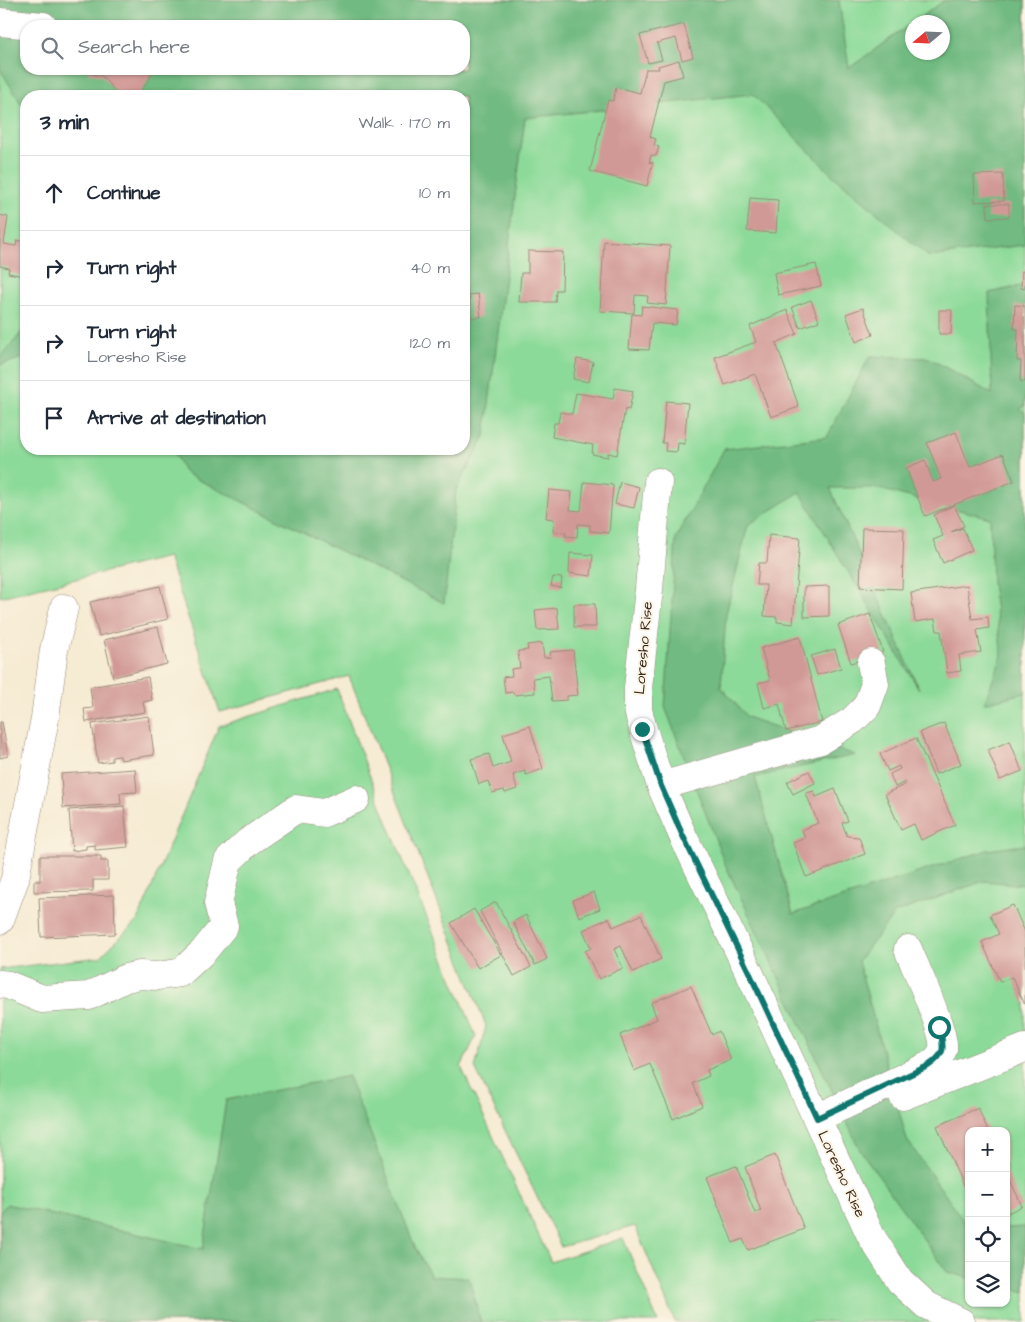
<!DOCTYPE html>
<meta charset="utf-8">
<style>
body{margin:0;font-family:"Architects Daughter",sans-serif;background:#f6f6f7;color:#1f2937}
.controls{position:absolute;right:15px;bottom:15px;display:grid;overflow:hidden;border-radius:10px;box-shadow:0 1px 4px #0004}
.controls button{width:45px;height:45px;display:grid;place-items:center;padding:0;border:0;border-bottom:1px solid #e0e1e3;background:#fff;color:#1f2937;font:25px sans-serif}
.compass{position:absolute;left:905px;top:15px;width:45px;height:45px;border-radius:50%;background:#fff;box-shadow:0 1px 4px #0004;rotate:251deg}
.stop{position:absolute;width:15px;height:15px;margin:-11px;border:4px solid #0f766e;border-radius:50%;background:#fff}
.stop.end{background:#0f766e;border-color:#fff;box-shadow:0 1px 5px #0008}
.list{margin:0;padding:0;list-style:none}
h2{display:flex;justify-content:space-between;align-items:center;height:65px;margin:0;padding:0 20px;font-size:21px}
h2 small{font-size:16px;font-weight:400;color:#747a83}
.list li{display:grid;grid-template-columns:32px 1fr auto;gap:15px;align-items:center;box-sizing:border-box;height:75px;padding:0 20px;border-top:1px solid #e0e1e3}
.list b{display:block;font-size:19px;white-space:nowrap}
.list p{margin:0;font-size:16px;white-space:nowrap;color:#747a83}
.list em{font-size:16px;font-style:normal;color:#747a83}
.icon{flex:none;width:28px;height:28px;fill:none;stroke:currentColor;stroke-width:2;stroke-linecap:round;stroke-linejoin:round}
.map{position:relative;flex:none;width:1025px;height:1322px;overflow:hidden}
.search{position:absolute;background:#fff;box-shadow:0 1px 4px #0004;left:20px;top:20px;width:450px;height:55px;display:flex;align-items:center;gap:12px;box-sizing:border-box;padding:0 18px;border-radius:20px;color:#747a83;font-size:19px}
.panel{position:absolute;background:#fff;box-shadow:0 1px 4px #0004;left:20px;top:90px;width:450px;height:365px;border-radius:20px}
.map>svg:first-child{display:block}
</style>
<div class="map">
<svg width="1025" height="1322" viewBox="0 0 1025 1322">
<rect width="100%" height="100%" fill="#fcf5e5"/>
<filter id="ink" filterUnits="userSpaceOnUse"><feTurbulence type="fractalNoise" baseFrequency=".02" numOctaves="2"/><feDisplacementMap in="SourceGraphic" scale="10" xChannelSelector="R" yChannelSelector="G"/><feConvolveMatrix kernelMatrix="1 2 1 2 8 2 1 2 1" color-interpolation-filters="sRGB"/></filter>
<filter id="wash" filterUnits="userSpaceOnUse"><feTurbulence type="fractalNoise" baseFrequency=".0096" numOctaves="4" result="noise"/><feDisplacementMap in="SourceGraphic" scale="20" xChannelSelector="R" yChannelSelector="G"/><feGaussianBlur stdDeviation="1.12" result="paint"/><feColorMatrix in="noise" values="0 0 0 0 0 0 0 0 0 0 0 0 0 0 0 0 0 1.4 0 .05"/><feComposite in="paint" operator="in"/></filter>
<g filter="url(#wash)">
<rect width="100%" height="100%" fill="#f6ebd3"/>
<!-- green -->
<g fill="#8cda99" stroke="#64825c" fill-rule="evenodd">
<path d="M0 0H1025V1322H675L635 1226 561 1247 475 1068 486 1026 349 676 220 712 168 557 0 597ZM912 22H942V52H912ZM26 26H464V69H26ZM26 96H464V449H26ZM969 1131H1006V1303H969Z"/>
<polygon points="337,689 386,819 476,1036 461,1067 551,1262 623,1238 658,1322 0,1322 0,969 100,957 138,920 219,726"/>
</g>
<!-- forest -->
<g fill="#71ba81" stroke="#567250" fill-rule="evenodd">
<path d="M0 0H839L849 68 912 23V52H942V22H914L945 0H1025V245L929 257 831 174 753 94 525 118 485 436 456 490 444 603 185 473 172 449H464V96H26V112L0 69ZM26 26H464V69H26Z"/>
<polygon points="1025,285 1025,405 1020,409 1025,413 1025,693 984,703 1002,656 992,583 990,518 875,488 830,488 919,689 800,492 748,525 726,614 721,687 747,717 855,755 755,777 793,914 987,850 1025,845 1025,885 984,881 895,913 858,961 907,1140 969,1229 969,1278 947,1272 860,1150 725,864 665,707 676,538 724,449 827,437 870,356 929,358 992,394 989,293"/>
<polygon points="26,327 26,357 0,365 0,358"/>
<polygon points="348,1076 415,1247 431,1276 469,1278 481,1322 0,1322 0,1212 7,1204 203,1249 226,1100"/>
<polygon points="1025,1227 1025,1292 1006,1287 1006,1228"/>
</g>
<g id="blocks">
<!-- building -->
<g fill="#d19996">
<polygon points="684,24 693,57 682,60 676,38 657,43 662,60 648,63 640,35"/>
<polygon points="679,60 683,76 664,81 650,137 656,139 654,145 659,147 656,156 651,155 649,163 653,162 647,186 590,171 608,100 613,101 616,87 640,93 646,69 659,69 658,66"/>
<polygon points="89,69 153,69 150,77 138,96 119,96 102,76 88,73"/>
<polygon points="158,69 177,69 177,70 159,73"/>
<polygon points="1003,174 1004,201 975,202 974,175"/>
<polygon points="750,198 778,200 776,233 747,231"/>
<polygon points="987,204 1009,204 1009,217 988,218"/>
<polygon points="0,215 8,217 4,244 16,246 17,240 26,242 26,269 24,276 8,273 9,268 0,266"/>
<polygon points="604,241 670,246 666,305 647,303 648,296 635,295 634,313 600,311"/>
<polygon points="528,251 563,252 562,290 556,290 555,302 519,302 521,273 528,273"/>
<polygon points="816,264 821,286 778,295 774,273"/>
<polygon points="1022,271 1025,272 1025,289 1021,288"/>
<polygon points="478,294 481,317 471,318 469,295"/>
<polygon points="811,300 819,321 800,328 792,307"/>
<polygon points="1015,305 1025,306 1025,382 1020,381 1021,361 1017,361 1018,329 1014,329"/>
<polygon points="642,306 678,310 676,325 652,323 649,350 629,349 632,314 641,315"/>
<polygon points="863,308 873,335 856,342 846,314"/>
<polygon points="787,310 797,334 776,343 799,407 771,417 755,374 725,385 715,357 756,342 750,326"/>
<polygon points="939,310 952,310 951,334 939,334"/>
<polygon points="577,359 593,362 589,382 573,379"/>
<polygon points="615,388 633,391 629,410 625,409 617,455 608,453 608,457 592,454 593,445 552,437 554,423 558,423 560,412 572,414 576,393 613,399"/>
<polygon points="666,401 688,403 684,444 678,443 677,452 665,451 666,443 662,443"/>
<polygon points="956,432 970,467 1003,454 1014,481 925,516 906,468 925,460 933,482 941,479 927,443"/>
<polygon points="584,482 613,485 609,533 590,531 590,525 578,524 577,537 565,536 566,533 553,532 554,519 546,518 549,490 572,492 570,510 581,511"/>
<polygon points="620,482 639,487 634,508 615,504"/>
<polygon points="954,505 964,526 951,532 963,528 972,550 943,563 933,540 943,536 934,515"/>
<polygon points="862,528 904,529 902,589 860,587"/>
<polygon points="769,535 800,538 793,624 777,622 777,617 764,616 766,585 757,585 759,563 767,563"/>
<polygon points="570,553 593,555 591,576 569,573"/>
<polygon points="553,577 562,578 561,588 551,586"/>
<polygon points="967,585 972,619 988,617 989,628 977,630 981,652 959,655 961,671 947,673 941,631 937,631 935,619 915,622 911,593"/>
<polygon points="160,586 168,619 99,636 90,602"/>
<polygon points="829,586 829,616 804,617 804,587"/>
<polygon points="574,604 595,604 596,627 574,627"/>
<polygon points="557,608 559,629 537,630 535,610"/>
<polygon points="870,614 883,652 851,663 838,625"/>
<polygon points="158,627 167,664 113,677 104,640"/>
<polygon points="800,637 822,722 786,731 779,704 764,708 758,683 770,680 761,648"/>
<polygon points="542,643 544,658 551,657 550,652 573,650 578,695 567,696 567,700 552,701 549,676 533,678 535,693 514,695 513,692 505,693 503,677 512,676 511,669 520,668 518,651 528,650 527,645"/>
<polygon points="835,649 841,668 817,675 811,656"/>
<polygon points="148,677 152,700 143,702 145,712 86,722 84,709 93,708 90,687"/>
<polygon points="149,716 154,755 121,760 120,756 112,757 112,761 98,763 92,724"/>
<polygon points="0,722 2,722 8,756 0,758"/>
<polygon points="944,723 961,764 936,774 920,732"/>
<polygon points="530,726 543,769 526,775 525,771 513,775 517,789 505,793 504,790 492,793 488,781 479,784 471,759 489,754 493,768 511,762 503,734"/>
<polygon points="916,738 955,825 921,840 914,824 901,830 885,794 906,784 905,782 895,787 890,774 900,769 899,766 888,771 880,754"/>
<polygon points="1010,741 1022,771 1000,780 988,750"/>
<polygon points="135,769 137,792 120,793 121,804 63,808 61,774"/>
<polygon points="809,771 815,783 793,794 787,782"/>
<polygon points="835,789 848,821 842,823 847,836 859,837 865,854 806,877 793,843 805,838 802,830 818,823 806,793 814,791 816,797"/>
<polygon points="124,806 128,847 95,850 95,845 86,846 86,849 72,851 69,810"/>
<polygon points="40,856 101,856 101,861 108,861 108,880 93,880 93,891 34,892 34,881 40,881"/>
<polygon points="594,892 600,909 579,917 573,900"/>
<polygon points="114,895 115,934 41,937 39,898"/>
<polygon points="496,902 531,967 514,976 480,911"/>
<polygon points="1013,905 1025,932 1025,1005 1012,977 1000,982 982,942 999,934 990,915"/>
<polygon points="474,909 501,955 478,968 451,923"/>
<polygon points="526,915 547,959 535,965 513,922"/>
<polygon points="641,915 661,959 633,972 621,946 614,949 623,968 599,979 585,951 591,948 583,930 609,918 613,927"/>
<polygon points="691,986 712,1035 719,1031 731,1060 707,1070 709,1076 693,1083 702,1106 673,1119 650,1064 634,1071 620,1035 657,1019 651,1003"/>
<polygon points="978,1108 988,1131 969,1131 969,1186 964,1188 937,1126"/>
<polygon points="775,1155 804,1229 748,1250 743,1239 733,1243 707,1177 736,1166 755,1213 761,1211 745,1167"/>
<polygon points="1006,1171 1022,1206 1006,1214"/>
</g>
</g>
</g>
<g filter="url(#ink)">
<use href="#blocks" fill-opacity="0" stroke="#988a78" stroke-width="1"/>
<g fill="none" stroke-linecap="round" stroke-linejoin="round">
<defs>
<g id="minor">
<polyline points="0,22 43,26"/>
<polyline points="658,482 649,589 638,688 638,710 643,729 661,786 682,834 750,974 871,1236 900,1281 926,1305 961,1322"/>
<polyline points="661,786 821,740 853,720 867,706 875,684 871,663"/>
<polyline points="0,920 15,879 45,718 54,650 64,608"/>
<polyline points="0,984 8,985 42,999 89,996 126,978 140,975 157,976 180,973 203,952 224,926 218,903 228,861 248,842 296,809 324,813 356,799"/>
<polyline points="903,1096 1025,1048"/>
<path d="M817 1118 928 1066C936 1061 940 1058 943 1049 946 1033 915 967 908 949"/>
</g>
</defs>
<!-- minor casing -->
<use href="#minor" stroke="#988a78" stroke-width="29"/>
<!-- minor -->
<use href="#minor" stroke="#fff" stroke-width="28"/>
</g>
</g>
<g fill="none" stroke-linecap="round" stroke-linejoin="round" filter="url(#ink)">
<!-- route -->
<path stroke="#0f766e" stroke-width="6" d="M642 729 661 786 682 834 750 974 817 1118 928 1066C947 1053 944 1047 939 1027"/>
</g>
<g text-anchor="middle" stroke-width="4" stroke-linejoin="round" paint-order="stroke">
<!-- street labels -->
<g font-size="15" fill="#3b2a1e" stroke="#fcf5e5">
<text transform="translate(643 648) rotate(-85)" y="5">Loresho Rise</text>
<text transform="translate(842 1174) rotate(65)" y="5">Loresho Rise</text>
</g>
</g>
</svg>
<div class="controls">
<button>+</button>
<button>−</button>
<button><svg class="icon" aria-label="locate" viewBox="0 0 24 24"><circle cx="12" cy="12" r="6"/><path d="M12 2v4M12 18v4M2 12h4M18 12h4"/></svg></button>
<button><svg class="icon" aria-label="layers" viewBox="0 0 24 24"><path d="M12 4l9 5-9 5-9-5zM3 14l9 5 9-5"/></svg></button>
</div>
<svg class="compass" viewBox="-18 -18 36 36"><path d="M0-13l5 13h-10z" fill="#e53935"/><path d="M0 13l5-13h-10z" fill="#747a83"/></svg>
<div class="stop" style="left:939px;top:1027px"></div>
<div class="stop end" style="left:642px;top:729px"></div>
<div class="search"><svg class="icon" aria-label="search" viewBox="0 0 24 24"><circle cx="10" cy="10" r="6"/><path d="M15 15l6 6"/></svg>Search here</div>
<section class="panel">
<h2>3 min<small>Walk · 170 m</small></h2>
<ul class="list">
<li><svg class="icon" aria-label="ahead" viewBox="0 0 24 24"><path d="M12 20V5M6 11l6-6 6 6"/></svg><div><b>Continue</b></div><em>10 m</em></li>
<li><svg class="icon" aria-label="right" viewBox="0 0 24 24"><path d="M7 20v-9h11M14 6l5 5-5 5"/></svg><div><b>Turn right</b></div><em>40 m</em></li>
<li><svg class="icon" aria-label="right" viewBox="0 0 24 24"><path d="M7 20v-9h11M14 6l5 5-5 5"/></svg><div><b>Turn right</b><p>Loresho Rise</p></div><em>120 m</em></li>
<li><svg class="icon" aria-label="arrive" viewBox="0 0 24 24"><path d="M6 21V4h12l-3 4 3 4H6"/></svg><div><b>Arrive at destination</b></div></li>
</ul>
</section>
</div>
